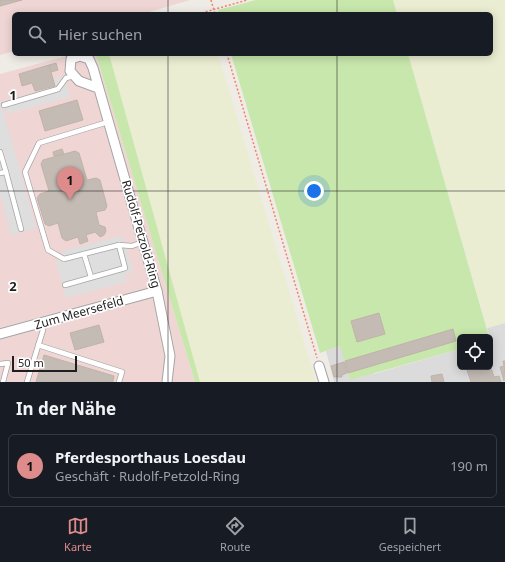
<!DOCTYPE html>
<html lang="de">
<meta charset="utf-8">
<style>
body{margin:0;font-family:"Noto Sans",sans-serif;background:#242831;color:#f1f3f6}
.controls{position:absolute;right:12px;bottom:12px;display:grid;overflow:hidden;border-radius:6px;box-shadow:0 2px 10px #0003}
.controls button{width:36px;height:36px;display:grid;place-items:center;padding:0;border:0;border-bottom:1px solid #363941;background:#171b24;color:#f1f3f6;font:20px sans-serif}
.scale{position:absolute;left:12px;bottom:10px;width:65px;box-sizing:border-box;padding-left:4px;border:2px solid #1e1e1e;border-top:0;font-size:11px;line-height:14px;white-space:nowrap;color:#1e1e1e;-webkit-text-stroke:3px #fff;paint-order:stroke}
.you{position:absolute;left:314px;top:191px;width:14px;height:14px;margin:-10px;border:3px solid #fff;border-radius:50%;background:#1a73e8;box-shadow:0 0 0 6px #1a73e833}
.badge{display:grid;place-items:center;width:26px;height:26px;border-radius:50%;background:#dd8c8b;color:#111;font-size:13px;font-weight:700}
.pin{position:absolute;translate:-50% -33px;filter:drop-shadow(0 1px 2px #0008)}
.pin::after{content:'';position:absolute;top:21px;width:14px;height:12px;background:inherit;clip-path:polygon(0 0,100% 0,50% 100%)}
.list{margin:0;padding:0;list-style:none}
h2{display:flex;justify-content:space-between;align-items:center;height:52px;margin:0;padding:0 16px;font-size:17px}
h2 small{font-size:13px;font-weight:400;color:#9ea1a6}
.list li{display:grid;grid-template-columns:26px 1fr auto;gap:12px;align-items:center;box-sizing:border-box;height:64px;margin:0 8px 8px;padding:0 8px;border:1px solid #363941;border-radius:6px}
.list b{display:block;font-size:15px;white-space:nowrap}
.list p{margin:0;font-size:13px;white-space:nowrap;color:#9ea1a6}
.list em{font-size:13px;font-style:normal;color:#9ea1a6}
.icon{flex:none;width:22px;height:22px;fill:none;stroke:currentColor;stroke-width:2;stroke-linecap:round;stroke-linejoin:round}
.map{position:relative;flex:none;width:505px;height:382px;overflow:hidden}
.search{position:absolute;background:#171b24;box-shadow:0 2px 10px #0003;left:12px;right:12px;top:12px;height:44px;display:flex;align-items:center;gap:10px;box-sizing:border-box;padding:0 14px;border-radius:6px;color:#9ea1a6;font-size:15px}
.sheet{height:124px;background:#171b24}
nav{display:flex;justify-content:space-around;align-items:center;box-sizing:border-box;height:56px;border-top:1px solid #363941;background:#171b24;font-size:11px;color:#9ea1a6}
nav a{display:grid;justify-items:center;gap:2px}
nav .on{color:#dd8c8b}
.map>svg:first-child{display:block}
</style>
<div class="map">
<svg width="505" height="382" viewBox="0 0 505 382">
<rect width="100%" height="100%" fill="#efebe5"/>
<!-- residential -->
<polygon fill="#dcdbdb" points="505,323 505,382 334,382 326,351 340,346 374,374 460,349 460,367 490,367 490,337 487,328"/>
<!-- commercial -->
<g fill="#efd6d4">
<polygon points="0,0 190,0 142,14 14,14 14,51 0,55"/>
<polygon points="74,54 96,54 195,382 0,382 0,74"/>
</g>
<!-- farmland -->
<g fill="#eaedd1">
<polygon points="393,0 505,0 505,323 487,328 408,54 491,54 491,14 397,14"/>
<polygon points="109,54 218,54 316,382 200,382"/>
</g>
<!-- grass -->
<g fill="#c8e7ac">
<polygon points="256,0 393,0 397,14 219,14 218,10"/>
<polygon points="96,54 109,54 200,382 195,382"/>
<polygon points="231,54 408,54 489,337 460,337 460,349 350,380 340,346 320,353"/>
</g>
<!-- parking -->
<g fill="#dedede">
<polygon points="65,76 70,97 7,114 3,101 55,87 53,79"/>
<polygon points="0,99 36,228 11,235 0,194"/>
<polygon points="122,236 133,270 131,273 125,275 126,282 66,298 56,262 63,251"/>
</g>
<!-- building -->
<g fill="#c3bbb4" stroke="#c0b3a8">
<polygon points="0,0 22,0 0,6"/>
<polygon points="56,63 58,70 51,72 49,65"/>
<polygon points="49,65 55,86 35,91 32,83 22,86 19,74"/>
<polygon points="77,100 83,120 45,131 39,111"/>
<polygon points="62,149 64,154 54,156 53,152"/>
<polygon points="75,151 79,153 87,180 96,178 100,180 107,206 105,210 96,212 99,225 105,227 106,231 104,235 100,237 95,232 86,235 88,241 80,244 78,237 66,241 62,238 58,223 49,226 45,224 37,198 40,194 49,191 41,164 43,160"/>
<polygon points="379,313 385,334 357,342 351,321"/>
<polygon points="99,325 104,342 75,350 70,333"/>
<polygon points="453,329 456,341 348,373 345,361"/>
<polygon points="44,355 114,376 113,382 36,382"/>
<polygon points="503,361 505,361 504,381 500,367 504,366"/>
<polygon points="344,362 347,373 342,375 342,377 334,377 331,366"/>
<polygon points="490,365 494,377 499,376 501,382 471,382 466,367 490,367"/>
<polygon points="442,374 444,382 432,382 431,376"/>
</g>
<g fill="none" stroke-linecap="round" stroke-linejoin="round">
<defs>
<g id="service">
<polyline points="4,105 58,89 66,78 74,76"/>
<polyline points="108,122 39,143 25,172 48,250 64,259 119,245 132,246 143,242"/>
<polyline points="0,152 6,172 0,173"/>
<polyline points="6,172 21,229"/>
<polyline points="84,254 91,277"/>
<polyline points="65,285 125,268 119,245"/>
<polyline points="38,345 122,372 119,382"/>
<polyline points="0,364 8,363 3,382"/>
<polyline points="27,382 43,330 41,324"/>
</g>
<g id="minor">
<polyline points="98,88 79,81 70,71 71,59 80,56 89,59 93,68 157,291 170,356 167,382"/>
<polyline points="0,334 157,291"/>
<polyline points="319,366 324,382"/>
</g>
</defs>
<!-- service casing -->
<use href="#service" stroke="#a5a5a5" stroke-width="6"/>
<!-- minor casing -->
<use href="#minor" stroke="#a5a5a5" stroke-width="11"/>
<!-- path -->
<g stroke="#f48170" stroke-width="1.5" stroke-dasharray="2 2" stroke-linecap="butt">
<polyline points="211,0 215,14"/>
<polyline points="198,14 247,0"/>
<polyline points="227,54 317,358"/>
</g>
<!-- service -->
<use href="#service" stroke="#fff" stroke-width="4.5"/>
<!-- minor -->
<use href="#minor" stroke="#fff" stroke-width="9"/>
</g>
<!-- grid -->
<path fill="none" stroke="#1e1e1e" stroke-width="1" stroke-opacity="0.55" d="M168 0V14M337 0V14M168 54V382M337 54V382M0 191H505"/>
<g text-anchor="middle" stroke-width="3.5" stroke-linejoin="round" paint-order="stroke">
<!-- street labels -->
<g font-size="12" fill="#1e1e1e" stroke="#fff">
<text transform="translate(141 234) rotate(74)" y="4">Rudolf-Petzold-Ring</text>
<text transform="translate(79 313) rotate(-16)" y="4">Zum Meersefeld</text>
</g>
</g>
<g font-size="13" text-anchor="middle" font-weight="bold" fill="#1e1e1e" stroke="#fff" stroke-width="3.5" stroke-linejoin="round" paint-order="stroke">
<text x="13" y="100">1</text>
<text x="13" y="291">2</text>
</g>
</svg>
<div class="controls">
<button><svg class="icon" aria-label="locate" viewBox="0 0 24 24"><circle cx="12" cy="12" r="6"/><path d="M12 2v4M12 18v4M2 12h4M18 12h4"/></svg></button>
</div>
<div class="scale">50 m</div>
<div class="you"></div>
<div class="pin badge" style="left:70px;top:200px">1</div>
<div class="search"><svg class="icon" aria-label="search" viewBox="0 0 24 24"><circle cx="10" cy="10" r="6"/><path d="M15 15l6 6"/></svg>Hier suchen</div>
</div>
<section class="sheet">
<h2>In der Nähe<small></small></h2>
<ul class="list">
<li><span class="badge">1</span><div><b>Pferdesporthaus Loesdau</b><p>Geschäft · Rudolf-Petzold-Ring</p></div><em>190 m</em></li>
</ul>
</section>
<nav>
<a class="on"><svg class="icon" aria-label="map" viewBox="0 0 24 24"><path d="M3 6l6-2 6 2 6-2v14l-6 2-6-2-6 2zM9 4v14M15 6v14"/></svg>Karte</a>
<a><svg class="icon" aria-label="directions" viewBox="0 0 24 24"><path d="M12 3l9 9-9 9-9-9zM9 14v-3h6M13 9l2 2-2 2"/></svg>Route</a>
<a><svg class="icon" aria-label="saved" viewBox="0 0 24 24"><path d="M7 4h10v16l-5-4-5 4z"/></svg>Gespeichert</a>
</nav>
